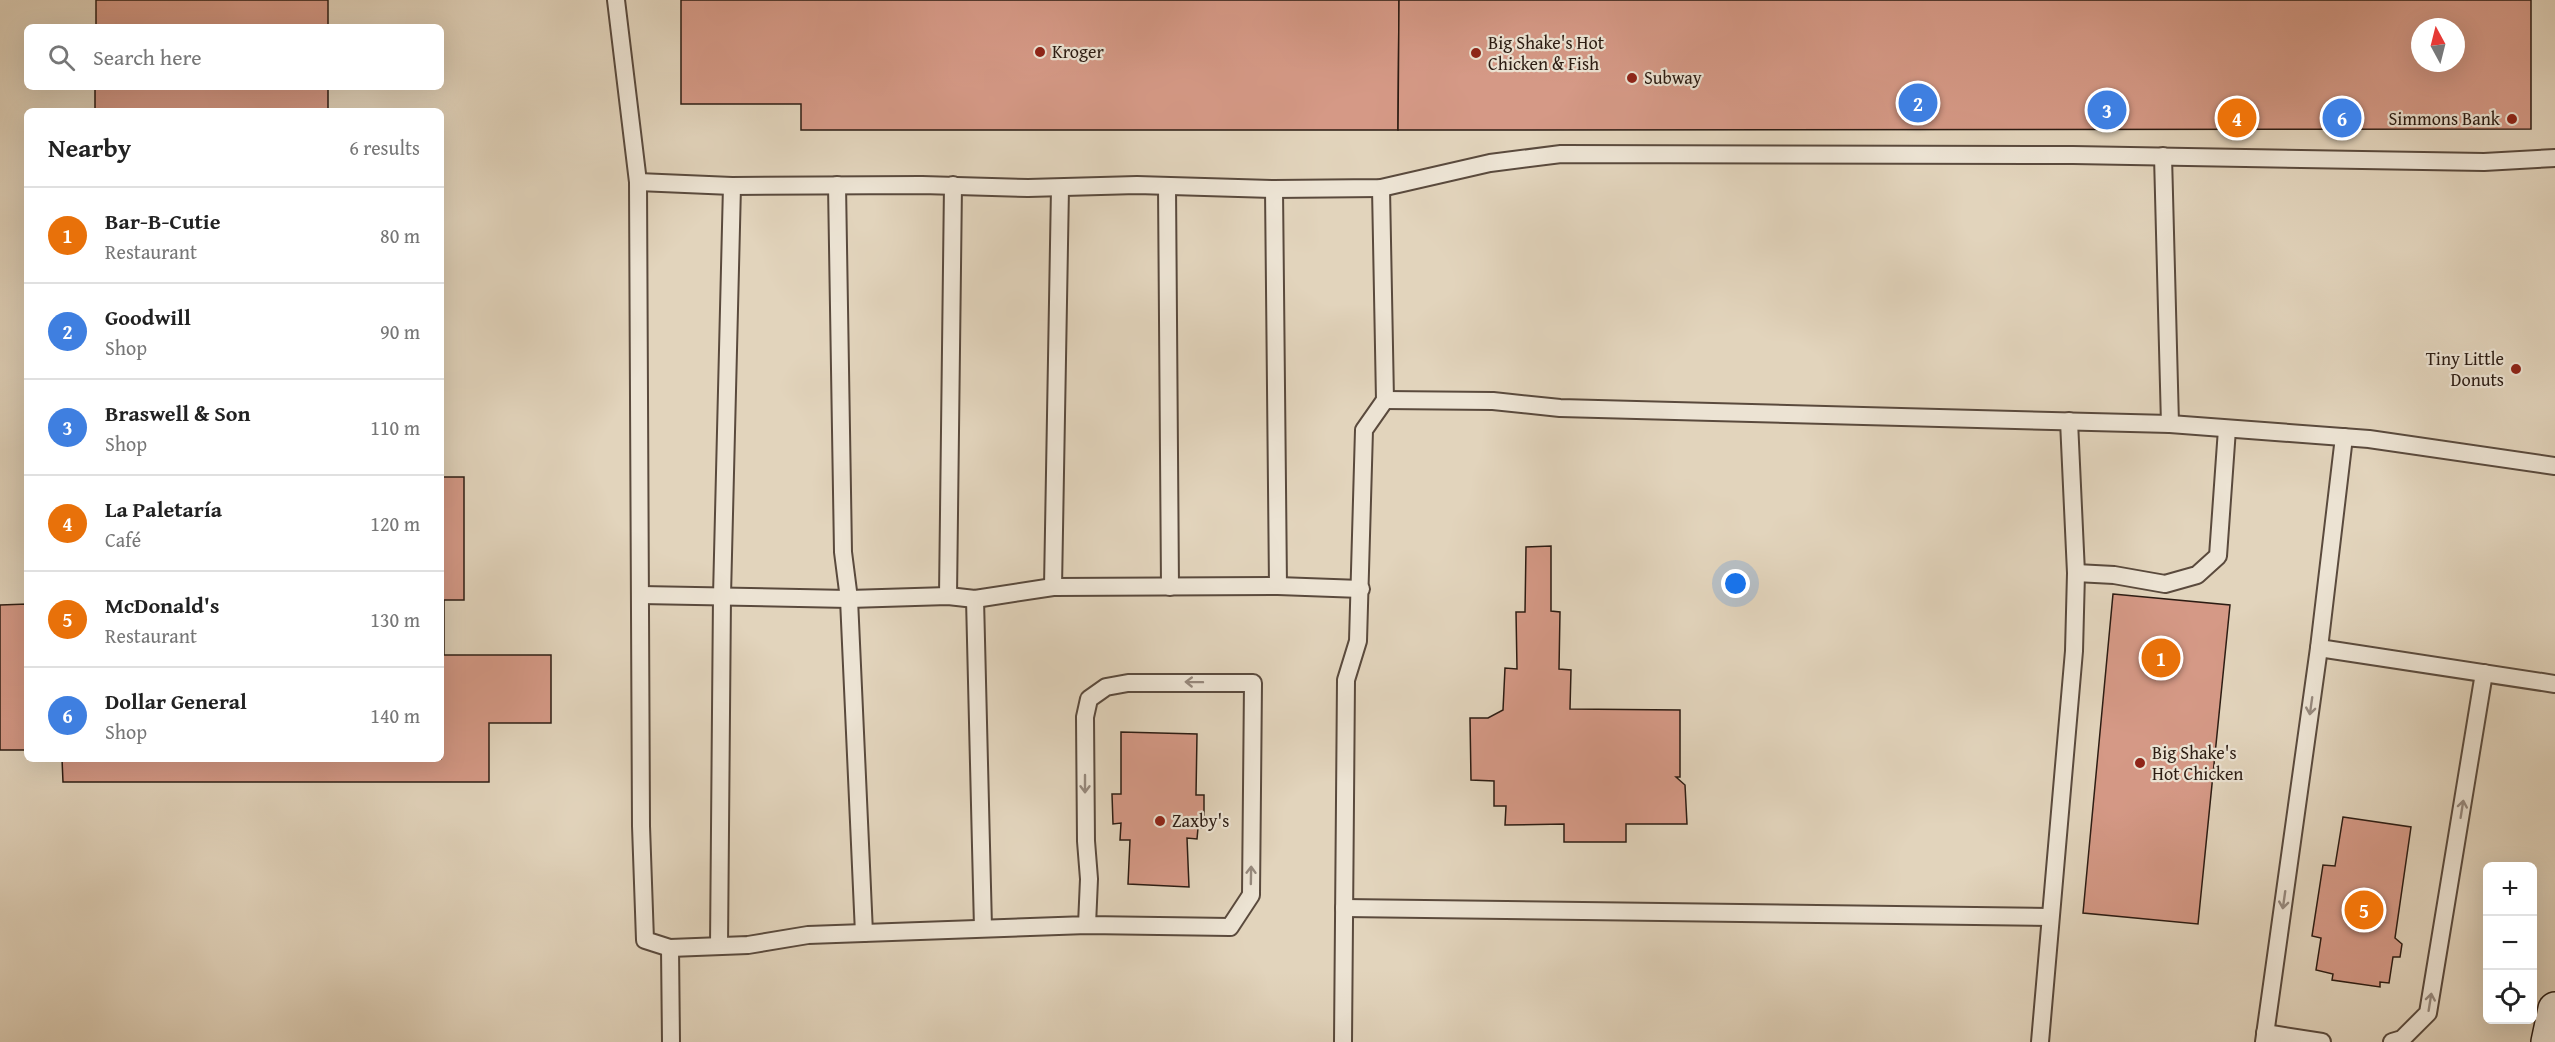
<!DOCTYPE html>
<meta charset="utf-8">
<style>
body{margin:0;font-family:"Gentium Book Plus",serif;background:#f6f6f6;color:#222}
.controls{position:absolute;right:18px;bottom:18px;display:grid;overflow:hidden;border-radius:9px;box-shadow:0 6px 24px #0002}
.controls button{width:54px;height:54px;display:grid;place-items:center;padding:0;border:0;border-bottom:2px solid #e0e0e0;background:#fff;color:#222;font:30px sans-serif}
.compass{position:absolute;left:2411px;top:18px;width:54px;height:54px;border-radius:50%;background:#fff;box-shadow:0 6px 24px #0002;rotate:353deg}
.you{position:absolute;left:1736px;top:584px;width:21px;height:21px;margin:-15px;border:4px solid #fff;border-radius:50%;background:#1a73e8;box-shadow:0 0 0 9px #1a73e833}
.badge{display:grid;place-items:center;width:39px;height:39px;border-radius:50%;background:#8f2418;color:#fff;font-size:20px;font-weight:700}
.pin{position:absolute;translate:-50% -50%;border:3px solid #fff;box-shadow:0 2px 6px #0006}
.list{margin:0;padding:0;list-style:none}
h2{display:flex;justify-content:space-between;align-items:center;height:78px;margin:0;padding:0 24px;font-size:26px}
h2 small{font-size:20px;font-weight:400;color:#767676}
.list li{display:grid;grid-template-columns:39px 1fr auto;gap:18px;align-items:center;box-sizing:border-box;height:96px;padding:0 24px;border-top:2px solid #e0e0e0}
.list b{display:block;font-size:22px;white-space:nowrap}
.list p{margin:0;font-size:20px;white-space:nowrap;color:#767676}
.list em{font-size:20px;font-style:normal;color:#767676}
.icon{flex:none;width:33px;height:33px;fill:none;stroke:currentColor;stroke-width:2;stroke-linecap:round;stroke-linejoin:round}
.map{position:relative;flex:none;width:2555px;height:1042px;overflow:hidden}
.search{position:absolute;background:#fff;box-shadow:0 6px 24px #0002;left:24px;top:24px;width:420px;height:66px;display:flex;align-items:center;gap:15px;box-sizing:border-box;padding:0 21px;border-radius:9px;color:#767676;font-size:22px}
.panel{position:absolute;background:#fff;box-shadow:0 6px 24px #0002;left:24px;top:108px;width:420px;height:654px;border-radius:9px}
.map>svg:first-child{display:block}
</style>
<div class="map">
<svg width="2555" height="1042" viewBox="0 0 2555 1042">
<rect width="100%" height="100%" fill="#e2d4bc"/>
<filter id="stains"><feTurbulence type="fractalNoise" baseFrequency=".00333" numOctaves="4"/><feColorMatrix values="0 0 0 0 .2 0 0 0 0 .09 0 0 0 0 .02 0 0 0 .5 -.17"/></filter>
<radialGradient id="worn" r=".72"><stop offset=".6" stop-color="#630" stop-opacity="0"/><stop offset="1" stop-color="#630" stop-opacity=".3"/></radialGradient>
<!-- building -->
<g fill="#d59986" stroke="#2c1c13" stroke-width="1.5" fill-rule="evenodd">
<rect x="96" y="0" width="232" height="27"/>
<polygon points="681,0 1399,0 1398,130 801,130 801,104 681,104"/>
<path d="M1399 0H2531V129L1398 130ZM2420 27H2456V63H2420Z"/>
<rect x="95" y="87" width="233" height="24"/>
<polygon points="441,477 464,477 464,600 444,600 444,655 551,655 551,723 489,723 489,782 63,782 62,759 441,759"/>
<polygon points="1551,546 1551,611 1560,612 1559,669 1571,670 1570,709 1680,710 1680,777 1676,777 1685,785 1687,824 1626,824 1626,842 1564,842 1564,824 1505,825 1506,806 1494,806 1494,781 1471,780 1470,718 1488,718 1503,710 1505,668 1517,669 1516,612 1525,612 1526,547"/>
<polygon points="2113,594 2230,605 2198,924 2083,913"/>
<polygon points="27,604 27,750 0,750 0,605"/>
<polygon points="1121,732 1197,734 1196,795 1204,795 1204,828 1198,828 1197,839 1187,838 1189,887 1128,884 1130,840 1120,840 1121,823 1113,824 1112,794 1121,794"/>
<polygon points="2343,817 2411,827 2395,938 2402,944 2400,957 2393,957 2389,983 2380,982 2380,987 2332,980 2333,974 2316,970 2321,938 2312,936 2323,865 2335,866"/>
</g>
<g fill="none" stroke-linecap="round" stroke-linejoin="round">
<defs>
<g id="lane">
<polyline points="616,0 638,182 641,826 645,940 670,948 748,945 808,935 1087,925 1230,927 1251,895 1253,683 1128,683 1106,687 1089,699 1085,717 1086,841 1089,879 1087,925"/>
<polyline points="2163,156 2170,424"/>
<polyline points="638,182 732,186 922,185 1028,188 1137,185 1274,189 1381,188 1490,163 1561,154 2073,155 2484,162 2555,158"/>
<polyline points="837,185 843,552 849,599 864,933"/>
<polyline points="1167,186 1170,587"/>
<polyline points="1274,189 1278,586"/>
<polyline points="1385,400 1493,401 1560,408 2170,424 2369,439 2555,466"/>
<polyline points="2344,437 2319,648 2555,684"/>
<polyline points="2076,573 2114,575 2165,584 2197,575 2218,556 2227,429"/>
<polyline points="1053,587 1060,188"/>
<polyline points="641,595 849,599 948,596 975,599 1053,587 1278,586 1361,589"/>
<polyline points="948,596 953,185"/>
<polyline points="975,599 983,928"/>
<polyline points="1344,908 2050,917"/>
<polyline points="719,946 722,596 732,186"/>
<polyline points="670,948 671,1042"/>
<polyline points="2265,1033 2322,1042"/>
<polyline points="1343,1042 1346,680 1358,641 1364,430 1385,400 1381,188"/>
<polyline points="2040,1042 2074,651 2076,573 2069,421"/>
<polyline points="2264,1042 2319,648"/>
<polyline points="2392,1042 2402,1039 2428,1013 2484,673"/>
</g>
<polyline id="secondary" points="2548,1042 2555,1009"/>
</defs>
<!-- lane casing -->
<use href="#lane" stroke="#5a4a3d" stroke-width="20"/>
<!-- secondary casing -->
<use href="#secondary" stroke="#2c1c13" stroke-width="36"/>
<!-- lane -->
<use href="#lane" stroke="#ece3d3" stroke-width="16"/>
<!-- secondary -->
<use href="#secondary" stroke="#ece3d3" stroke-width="33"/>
</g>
<!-- one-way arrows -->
<defs><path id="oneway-shaft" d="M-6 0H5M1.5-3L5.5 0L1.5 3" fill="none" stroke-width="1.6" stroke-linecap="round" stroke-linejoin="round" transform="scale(1.5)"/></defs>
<g stroke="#96897d">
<use href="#oneway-shaft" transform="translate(1194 682) rotate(-179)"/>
<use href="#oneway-shaft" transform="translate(2311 706) rotate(98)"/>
<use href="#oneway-shaft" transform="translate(1085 784) rotate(90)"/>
<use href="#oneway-shaft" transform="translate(2462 809) rotate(-81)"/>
<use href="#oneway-shaft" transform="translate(1251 875) rotate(-89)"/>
<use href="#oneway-shaft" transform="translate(2284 900) rotate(98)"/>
<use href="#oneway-shaft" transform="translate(2430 1002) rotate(-81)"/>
</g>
<!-- markers -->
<g fill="#8f2418" stroke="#ece3d3" stroke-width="2">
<circle cx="1040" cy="52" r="6"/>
<circle cx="1476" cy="53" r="6"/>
<circle cx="1632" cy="78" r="6"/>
<circle cx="2512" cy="119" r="6"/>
<circle cx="2516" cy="369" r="6"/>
<circle cx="2140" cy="763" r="6"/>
<circle cx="1160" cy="821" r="6"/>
</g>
<g text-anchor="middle" stroke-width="4.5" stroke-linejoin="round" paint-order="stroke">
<!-- poi labels -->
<g font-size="18" fill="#2c1c13" stroke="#ece3d3" text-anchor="start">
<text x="1488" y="49">Big Shake's Hot<tspan x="1488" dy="21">Chicken &amp; Fish</tspan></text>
<text x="1052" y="58">Kroger</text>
<text x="1644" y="84">Subway</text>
<text x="2500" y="125" text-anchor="end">Simmons Bank</text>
<text x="2504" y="365" text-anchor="end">Tiny Little<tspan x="2504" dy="21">Donuts</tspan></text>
<text x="2152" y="759">Big Shake's<tspan x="2152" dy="21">Hot Chicken</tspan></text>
<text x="1172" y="827">Zaxby's</text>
</g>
</g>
<rect width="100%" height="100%" filter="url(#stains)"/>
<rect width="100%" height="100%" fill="url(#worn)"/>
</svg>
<div class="controls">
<button>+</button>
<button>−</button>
<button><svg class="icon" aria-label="locate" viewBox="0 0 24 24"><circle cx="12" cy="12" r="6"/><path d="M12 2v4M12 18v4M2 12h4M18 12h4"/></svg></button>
</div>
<svg class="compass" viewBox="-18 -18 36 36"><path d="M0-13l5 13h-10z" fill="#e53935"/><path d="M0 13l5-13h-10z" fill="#767676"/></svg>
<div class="you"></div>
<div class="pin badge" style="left:2161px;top:658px;background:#e8710a">1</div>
<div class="pin badge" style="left:1918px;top:103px;background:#3f7fe0">2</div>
<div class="pin badge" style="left:2107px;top:110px;background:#3f7fe0">3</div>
<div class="pin badge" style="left:2237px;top:118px;background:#e8710a">4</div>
<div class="pin badge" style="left:2364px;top:910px;background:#e8710a">5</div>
<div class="pin badge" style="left:2342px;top:118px;background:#3f7fe0">6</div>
<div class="search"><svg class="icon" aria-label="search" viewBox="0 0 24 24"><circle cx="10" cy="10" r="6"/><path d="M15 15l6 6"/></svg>Search here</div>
<section class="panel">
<h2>Nearby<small>6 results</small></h2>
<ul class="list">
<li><span class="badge" style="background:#e8710a">1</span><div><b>Bar-B-Cutie</b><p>Restaurant</p></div><em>80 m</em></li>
<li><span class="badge" style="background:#3f7fe0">2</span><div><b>Goodwill</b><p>Shop</p></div><em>90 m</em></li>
<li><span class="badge" style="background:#3f7fe0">3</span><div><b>Braswell &amp; Son</b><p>Shop</p></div><em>110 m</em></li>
<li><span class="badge" style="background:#e8710a">4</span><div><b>La Paletaría</b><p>Café</p></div><em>120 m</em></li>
<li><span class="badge" style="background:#e8710a">5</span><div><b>McDonald's</b><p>Restaurant</p></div><em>130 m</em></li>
<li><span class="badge" style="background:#3f7fe0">6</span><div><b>Dollar General</b><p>Shop</p></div><em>140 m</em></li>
</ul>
</section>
</div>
